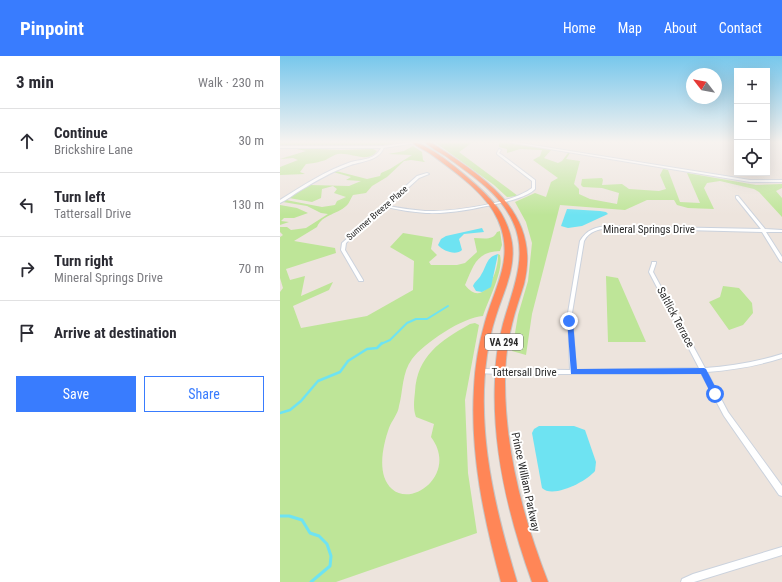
<!DOCTYPE html>
<meta charset="utf-8">
<style>
body{margin:0;font-family:"Roboto Condensed",sans-serif;background:#f2f2f3;color:#2b2b33}
.controls{position:absolute;right:12px;top:12px;display:grid;overflow:hidden;border-radius:0px;box-shadow:0 4px 16px #0002}
.controls button{width:36px;height:36px;display:grid;place-items:center;padding:0;border:0;border-bottom:1px solid #e1e1e2;background:#fff;color:#2b2b33;font:20px sans-serif}
.compass{position:absolute;left:406px;top:12px;width:36px;height:36px;border-radius:50%;background:#fff;box-shadow:0 4px 16px #0002;rotate:301deg}
.stop{position:absolute;width:12px;height:12px;margin:-9px;border:3px solid #397cfe;border-radius:50%;background:#fff}
.stop.end{background:#397cfe;border-color:#fff;box-shadow:0 1px 4px #0008}
.list{margin:0;padding:0;list-style:none}
h2{display:flex;justify-content:space-between;align-items:center;height:52px;margin:0;padding:0 16px;font-size:17px}
h2 small{font-size:13px;font-weight:400;color:#7c7c81}
.list li{display:grid;grid-template-columns:26px 1fr auto;gap:12px;align-items:center;box-sizing:border-box;height:64px;padding:0 16px;border-top:1px solid #e1e1e2}
.list b{display:block;font-size:15px;white-space:nowrap}
.list p{margin:0;font-size:13px;white-space:nowrap;color:#7c7c81}
.list em{font-size:13px;font-style:normal;color:#7c7c81}
.actions{display:flex;gap:8px;padding:12px 16px}
.actions a{flex:1;padding:9px 0;border:1px solid #397cfe;border-radius:0px;text-align:center;font-size:14px;color:#397cfe}
.actions .main{background:#397cfe;color:#fff}
.icon{flex:none;width:22px;height:22px;fill:none;stroke:currentColor;stroke-width:2;stroke-linecap:round;stroke-linejoin:round}
.map{position:relative;flex:none;width:502px;height:526px;overflow:hidden}
header{display:flex;align-items:center;gap:24px;box-sizing:border-box;height:56px;padding:0 20px;background:#397cfe;color:#fff}
header strong{font-size:19px}
nav{display:flex;gap:22px;margin-inline-start:auto;font-size:14px}
main{display:flex}
aside{flex:1;background:#fff}
.map>svg:first-child{display:block}
</style>
<header>
<strong>Pinpoint</strong>
<nav><a>Home</a><a>Map</a><a>About</a><a>Contact</a></nav>
</header>
<main>
<aside>
<h2>3 min<small>Walk · 230 m</small></h2>
<ul class="list">
<li><svg class="icon" aria-label="ahead" viewBox="0 0 24 24"><path d="M12 20V5M6 11l6-6 6 6"/></svg><div><b>Continue</b><p>Brickshire Lane</p></div><em>30 m</em></li>
<li><svg class="icon" aria-label="left" viewBox="0 0 24 24"><path d="M17 20v-9H6M10 6l-5 5 5 5"/></svg><div><b>Turn left</b><p>Tattersall Drive</p></div><em>130 m</em></li>
<li><svg class="icon" aria-label="right" viewBox="0 0 24 24"><path d="M7 20v-9h11M14 6l5 5-5 5"/></svg><div><b>Turn right</b><p>Mineral Springs Drive</p></div><em>70 m</em></li>
<li><svg class="icon" aria-label="arrive" viewBox="0 0 24 24"><path d="M6 21V4h12l-3 4 3 4H6"/></svg><div><b>Arrive at destination</b></div></li>
</ul>
<div class="actions"><a class="main">Save</a><a>Share</a></div>
</aside>
<div class="map">
<svg width="502" height="526" viewBox="0 0 502 526">
<rect width="100%" height="100%" fill="#ede4dd"/>
<!-- green -->
<g fill="#bee598">
<polygon points="0,86 118,86 108,89 0,89"/>
<polygon points="158,86 193,86 179,96 238,140 227,141 214,129 156,87"/>
<polygon points="203,86 221,86 272,93 264,102 278,107 282,105 288,97 290,97 286,103 300,105 294,128 299,133 299,138 310,143 337,148 339,137 322,132 303,131 301,129 302,123 322,122 323,124 322,129 342,128 349,133 379,135 386,133 380,119 383,113 388,114 400,146 420,147 407,117 476,129 502,128 502,132 496,135 502,142 502,161 479,136 474,133 440,125 427,127 424,132 434,153 408,152 397,149 394,144 367,144 345,154 280,149 252,258 246,299 232,295 238,259 248,225 252,187 246,166 235,146 255,137 266,141 271,126 278,122 253,104 260,100 262,94 240,93 227,97 227,93 219,91 219,87"/>
<path d="M133 90 142 96 143 104 145 106 131 104 124 105 107 121 92 130 86 137 73 139C71 142 70 145 68 148 60 158 42 158 37 171L14 185 55 192 56 197 6 213 10 224 25 220 21 240 53 226 49 234 13 250 21 272 87 260 133 234 134 205 110 191 123 177 153 182 151 193 157 199 149 206 151 209H177L185 207 197 196 194 182C203 182 213 185 217 176L220 175 222 189 220 195C196 196 194 209 185 229 204 254 219 215 218 198L220 199C224 215 208 244 203 260 183 261 144 287 132 303 122 316 123 335 119 350 118 358 112 364 109 372 103 389 96 419 112 433 133 452 178 417 151 381L154 368 136 361C133 353 134 345 135 336 137 300 160 285 190 268L195 267 199 269 185 344 188 417 197 477 56 526H0V236L3 232 0 222V181L3 179 0 176V171H7L11 174 26 172 48 158 41 157 27 150 3 146 6 144 42 151 55 149 57 145 66 141 54 137 57 133 53 130 42 133 41 142 32 146 9 142 30 129 69 130 81 125 66 124 71 121 53 116 56 115 87 123 100 120 101 117 110 113 132 99 108 98 124 95Z"/>
<path d="M12 92 61 94 93 93 97 95C88 108 71 96 58 98 52 99 48 104 42 105 36 107 32 107 26 108L20 116 25 118 0 119V111L18 104 13 102 0 103 26 95Z"/>
<polygon points="0,149 17,152 28,157 14,162 4,162 1,165 9,166 0,169"/>
<polygon points="326,220 338,222 366,286 328,286"/>
<polygon points="443,230 459,232 472,247 473,257 463,269 449,274 429,246 440,241"/>
</g>
<!-- water -->
<g fill="#6ee3f2">
<polygon points="287,153 320,155 326,156 328,158 302,170 288,172 281,170"/>
<path d="M202 172 204 176 184 178 179 183 182 194C176 200 163 195 158 189L161 183 166 180Z"/>
<path d="M218 198 211 231 202 236 196 235 193 230C195 225 199 223 201 219 207 210 206 201 218 198Z"/>
<path d="M259 370H294L305 374 316 406 315 415C307 425 273 443 262 432L252 377 254 373Z"/>
</g>
<g fill="none" stroke-linecap="round" stroke-linejoin="round">
<!-- stream-far2 -->
<polyline stroke="#6ee3f2" stroke-width="2" points="101,288 110,284 127,267 136,263 147,263 168,250"/>
<!-- stream-far1 -->
<polyline stroke="#6ee3f2" stroke-width="2.5" points="0,357 10,354 21,345 38,325 60,316 68,305 87,293 97,292 102,287"/>
<!-- stream -->
<polyline stroke="#6ee3f2" stroke-width="3" points="0,460 9,460 22,464 30,477 39,480 47,488 51,500 50,510 31,526"/>
<defs>
<g id="street">
<path d="M102 90 104 91C99 106 80 105 68 110 51 116 36 125 21 134 14 138 7 144 0 147V144C22 130 45 115 71 106 83 103 96 104 102 90Z"/>
<path d="M219 93 221 94 219 97 222 99 255 124V133C253 135 250 137 248 138 238 143 226 146 216 148 193 153 169 158 146 157 132 156 119 154 106 151L66 187 65 194 83 224V225H79L61 194 62 187 137 120 147 117 149 118 139 122 108 150C120 152 132 154 145 155 172 156 231 148 252 132V125L217 98V97Z"/>
<path d="M456 140H458L485 173 502 174V176H486L502 201V206L500 205 482 176 329 172C319 173 309 175 304 185L292 257 296 314 419 312 369 216 372 207V206H376V207L373 216 425 312C451 310 476 306 502 298V302C477 310 453 314 427 316L448 356 502 430V440L499 439 444 360 421 317 383 318H218L198 317 197 315 198 313H200L290 314 288 257 300 185C307 173 316 171 329 170L481 173 456 142Z"/>
<polygon points="502,491 502,499 414,526 401,526 402,523 413,518"/>
</g>
<g id="secondary">
<polygon points="134,86 143,86 103,92 0,92 0,90 103,90"/>
<polygon points="227,86 234,86 470,124 502,124 502,126 470,126"/>
</g>
<g id="highway">
<path d="M132 86C150 86 206 135 217 151 225 162 230 174 232 187 236 214 222 239 215 263 211 275 209 287 207 299 196 376 215 453 237 526H221C204 463 190 398 194 332 195 310 199 287 205 266 215 230 235 202 218 164 207 138 174 115 152 99 146 94 136 91 132 86Z"/>
<path d="M145 86H150L158 91C208 124 261 159 244 228 240 241 235 255 232 268 227 287 225 307 225 326 225 394 243 462 268 526H252C229 462 212 394 215 325 215 306 218 287 223 268 232 235 249 200 233 166 220 137 191 119 167 101 160 96 150 92 145 86Z"/>
</g>
</defs>
<!-- street casing -->
<use href="#street" stroke="#cbd2dd" stroke-width="2"/>
<!-- secondary casing -->
<use href="#secondary" stroke="#cbd2dd" stroke-width="2"/>
<!-- highway casing -->
<use href="#highway" stroke="#c4c4c4" stroke-width="2"/>
<!-- street -->
<use href="#street" fill="#fff" fill-rule="evenodd"/>
<!-- secondary -->
<use href="#secondary" fill="#fff" fill-rule="evenodd"/>
<!-- highway -->
<use href="#highway" fill="#ff8657" fill-rule="evenodd"/>
</g>
<!-- sky -->
<linearGradient id="sky" x2="0" y2="1"><stop stop-color="#77c7ec"/><stop offset="0.54" stop-color="#f7f3f0"/><stop offset="1" stop-color="#f7f3f0" stop-opacity="0"/></linearGradient>
<rect width="502" height="159" fill="url(#sky)"/>
<!-- route -->
<polygon fill="#397cfe" points="287,263 293,265 297,313 424,312 426,313 439,338 435,341 432,340 421,318 291,318"/>
<g text-anchor="middle" stroke-width="4" stroke-linejoin="round" paint-order="stroke">
<!-- far-street labels -->
<g font-size="9" fill="#2b2b2b" stroke="#fff">
<text transform="translate(97 157) rotate(-41)" y="3">Summer Breeze Place</text>
</g>
<!-- shield labels -->
<rect fill="#fff" stroke="#6b6b6b" stroke-width="1" x="205" y="278" width="38" height="16" rx="3"/>
<g font-size="10" font-weight="bold" fill="#2b2b2b">
<text x="224" y="290">VA 294</text>
</g>
<!-- street labels -->
<g font-size="11" fill="#2b2b2b" stroke="#fff">
<text x="369" y="177">Mineral Springs Drive</text>
<text transform="translate(396 261) rotate(62)" y="4">Saltlick Terrace</text>
<text x="244" y="320">Tattersall Drive</text>
<text transform="translate(246 426) rotate(78)" y="4">Prince William Parkway</text>
</g>
</g>
</svg>
<div class="controls">
<button>+</button>
<button>−</button>
<button><svg class="icon" aria-label="locate" viewBox="0 0 24 24"><circle cx="12" cy="12" r="6"/><path d="M12 2v4M12 18v4M2 12h4M18 12h4"/></svg></button>
</div>
<svg class="compass" viewBox="-18 -18 36 36"><path d="M0-13l5 13h-10z" fill="#e53935"/><path d="M0 13l5-13h-10z" fill="#7c7c81"/></svg>
<div class="stop" style="left:435px;top:338px"></div>
<div class="stop end" style="left:289px;top:265px"></div>
</div>
</main>
